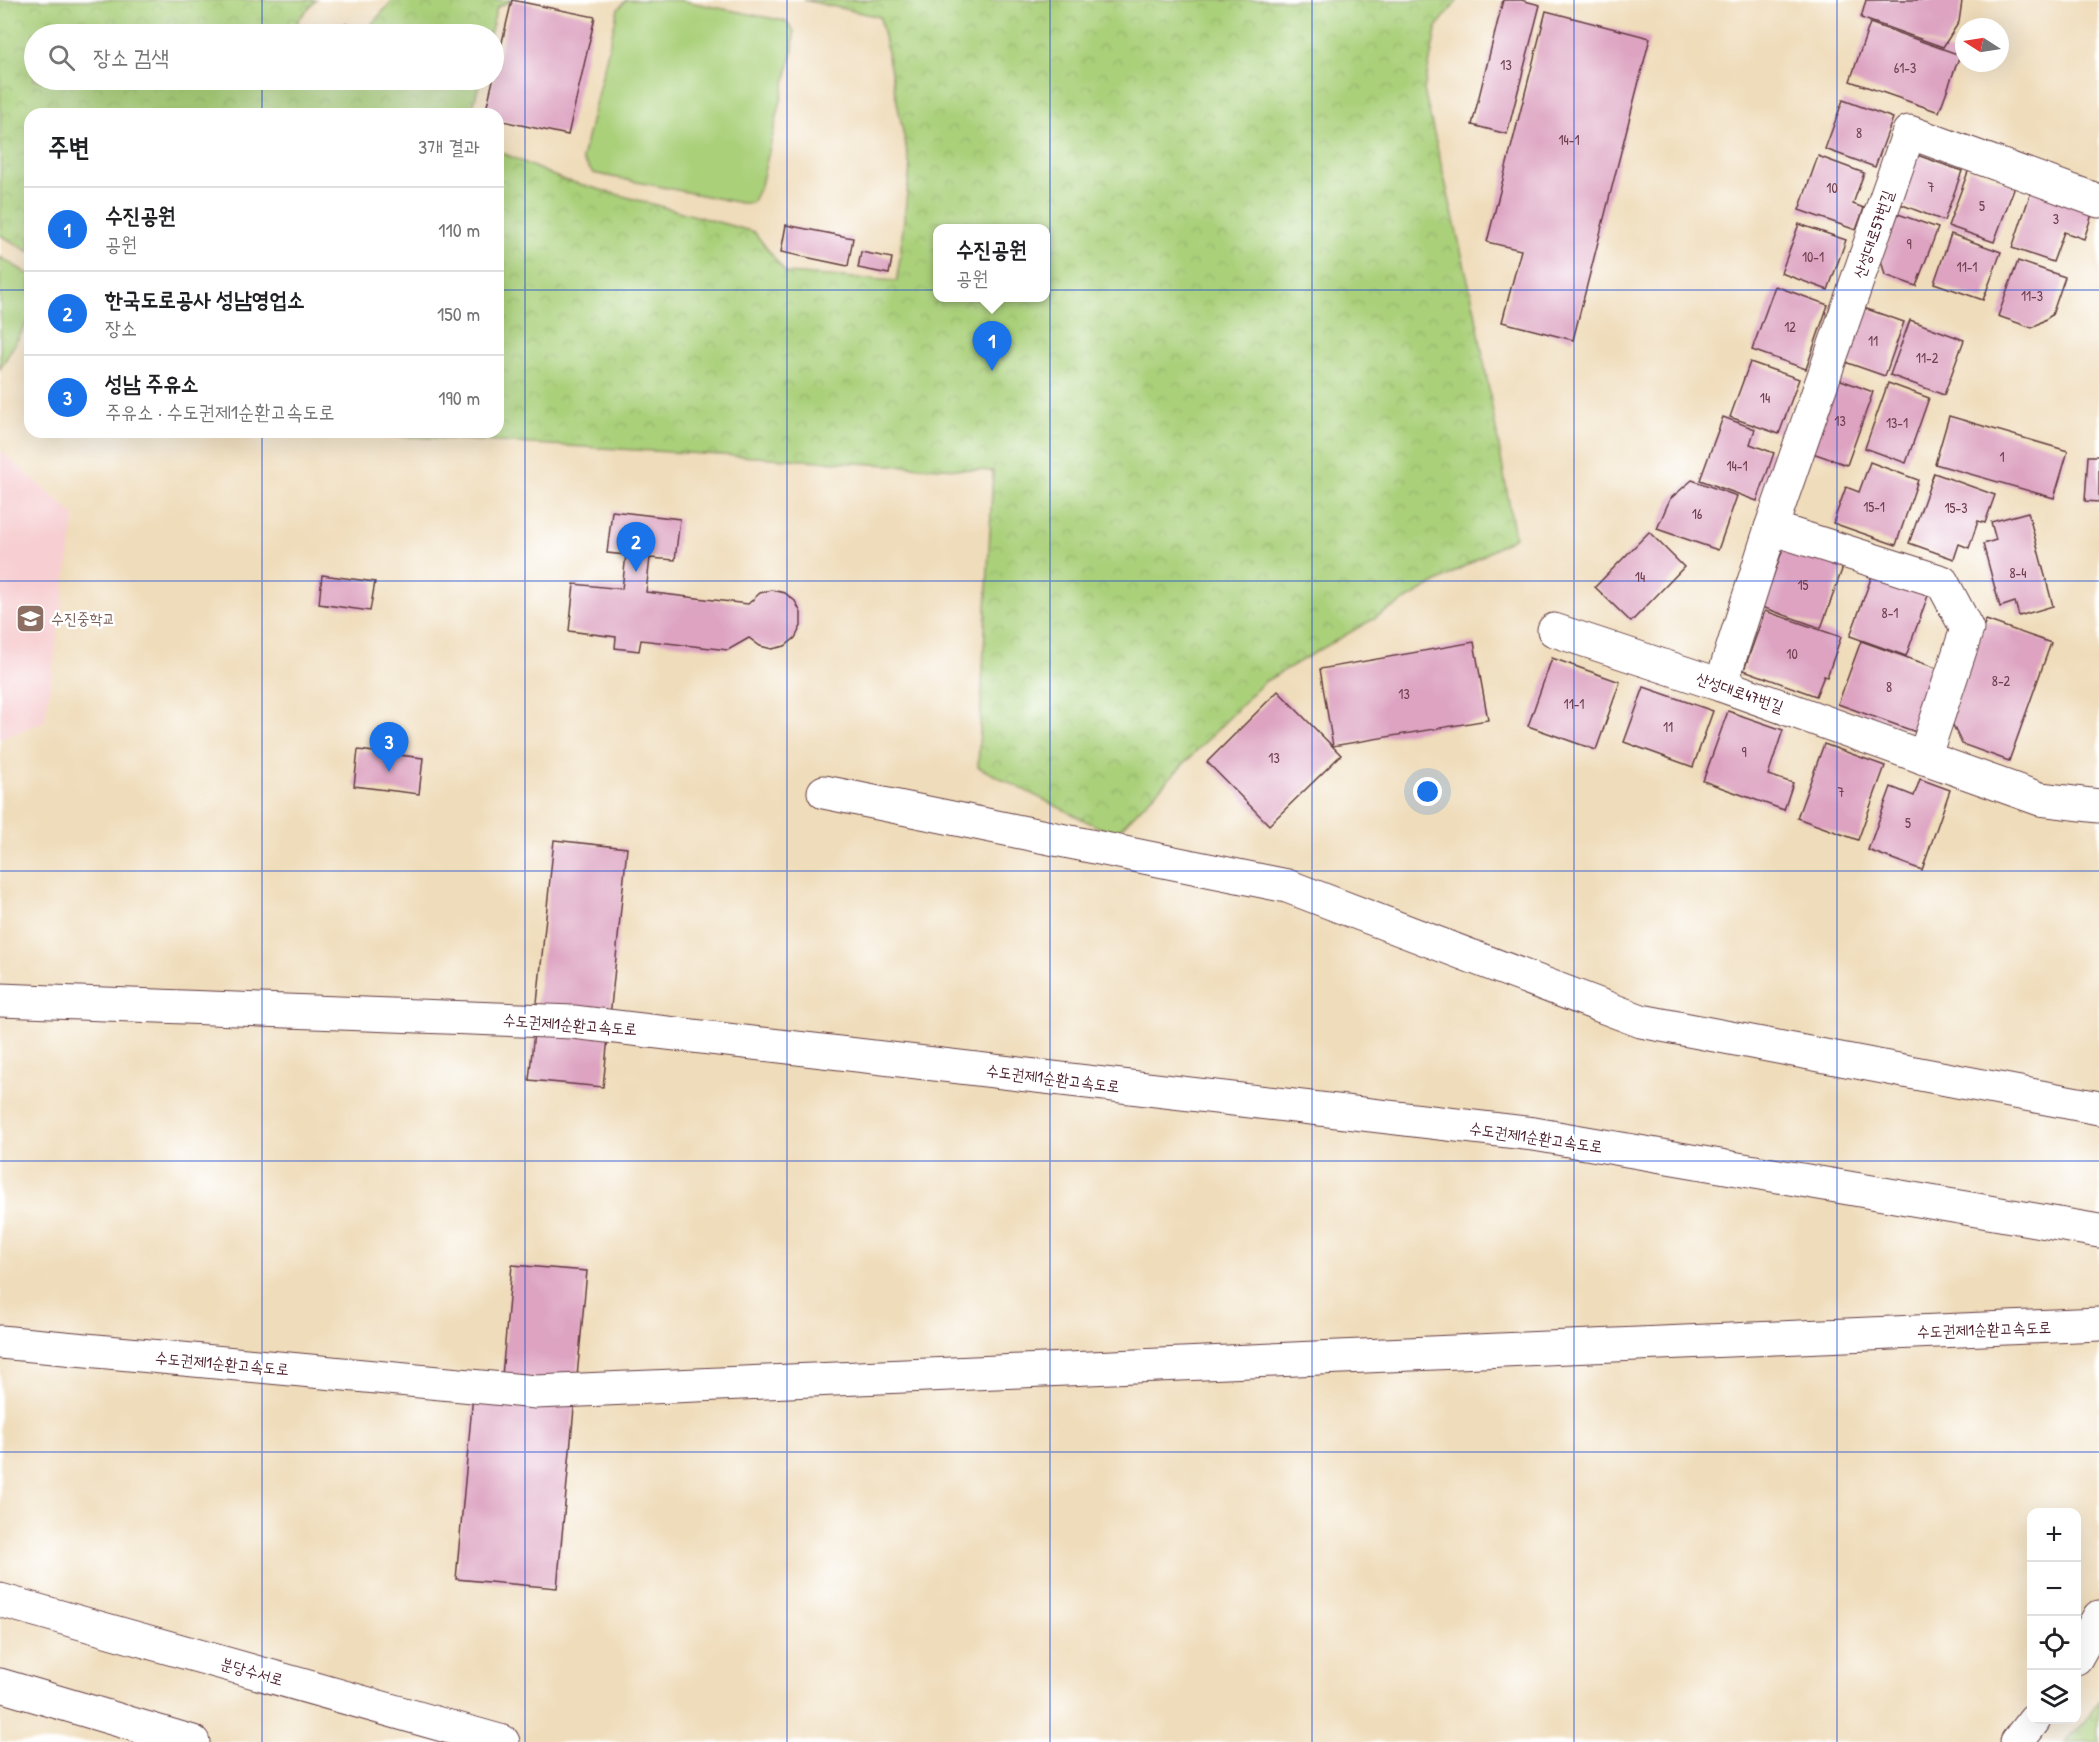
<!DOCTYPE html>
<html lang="ko">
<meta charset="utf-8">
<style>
body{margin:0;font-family:"Patrick Hand","Poor Story",sans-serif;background:#f2f2f2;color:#202124}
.controls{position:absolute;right:18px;bottom:18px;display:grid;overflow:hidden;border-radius:12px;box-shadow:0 6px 24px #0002}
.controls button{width:54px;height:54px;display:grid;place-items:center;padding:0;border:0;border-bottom:2px solid #e0e0e0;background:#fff;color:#202124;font:30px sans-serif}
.compass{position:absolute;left:1955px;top:18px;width:54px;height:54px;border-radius:50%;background:#fff;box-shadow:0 6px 24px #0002;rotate:282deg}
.you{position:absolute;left:1428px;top:792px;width:21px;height:21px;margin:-15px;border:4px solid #fff;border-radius:50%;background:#1a73e8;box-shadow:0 0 0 9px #1a73e833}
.badge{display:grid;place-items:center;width:39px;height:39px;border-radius:50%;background:#1a73e8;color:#fff;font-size:20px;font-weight:700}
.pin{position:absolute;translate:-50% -50px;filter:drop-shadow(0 2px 3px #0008)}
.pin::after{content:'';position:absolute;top:32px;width:21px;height:18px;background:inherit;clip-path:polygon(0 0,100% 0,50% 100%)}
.popup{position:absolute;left:933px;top:224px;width:117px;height:78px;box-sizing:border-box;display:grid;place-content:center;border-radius:12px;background:#fff;filter:drop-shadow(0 2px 4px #0005);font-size:20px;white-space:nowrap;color:#757577}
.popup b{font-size:22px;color:#202124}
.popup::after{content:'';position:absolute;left:50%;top:100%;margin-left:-12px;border:12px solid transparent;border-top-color:#fff}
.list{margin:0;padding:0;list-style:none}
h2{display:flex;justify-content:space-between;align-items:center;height:78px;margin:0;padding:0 24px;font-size:26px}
h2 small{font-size:20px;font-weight:400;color:#757577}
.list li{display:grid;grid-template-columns:39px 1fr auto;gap:18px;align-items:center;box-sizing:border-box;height:84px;padding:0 24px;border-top:2px solid #e0e0e0}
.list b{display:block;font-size:22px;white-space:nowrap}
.list p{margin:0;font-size:20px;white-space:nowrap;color:#757577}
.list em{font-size:20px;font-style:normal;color:#757577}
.icon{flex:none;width:33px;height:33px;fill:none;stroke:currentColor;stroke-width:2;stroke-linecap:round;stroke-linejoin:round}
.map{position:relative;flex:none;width:2099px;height:1742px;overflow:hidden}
.search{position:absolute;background:#fff;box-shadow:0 6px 24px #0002;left:24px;top:24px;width:480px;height:66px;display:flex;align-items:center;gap:15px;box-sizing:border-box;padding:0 21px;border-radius:33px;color:#757577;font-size:22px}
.panel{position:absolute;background:#fff;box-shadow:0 6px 24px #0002;left:24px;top:108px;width:480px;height:330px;border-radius:18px}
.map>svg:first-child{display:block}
</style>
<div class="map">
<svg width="2099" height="1742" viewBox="0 0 2099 1742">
<defs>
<pattern id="grass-tufts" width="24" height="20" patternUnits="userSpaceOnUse" patternTransform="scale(1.5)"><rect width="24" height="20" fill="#aad07a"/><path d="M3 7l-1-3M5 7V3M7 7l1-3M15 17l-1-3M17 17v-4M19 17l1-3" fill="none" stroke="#94b26a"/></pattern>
<pattern id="park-crowns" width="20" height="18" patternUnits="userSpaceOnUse" patternTransform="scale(1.5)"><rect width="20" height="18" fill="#aad07a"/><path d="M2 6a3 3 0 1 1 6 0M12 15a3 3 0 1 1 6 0" fill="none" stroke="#94b26a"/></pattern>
</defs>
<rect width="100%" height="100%" fill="#fff"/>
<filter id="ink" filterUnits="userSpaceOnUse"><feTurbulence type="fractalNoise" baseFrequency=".0167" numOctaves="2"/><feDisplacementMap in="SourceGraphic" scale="12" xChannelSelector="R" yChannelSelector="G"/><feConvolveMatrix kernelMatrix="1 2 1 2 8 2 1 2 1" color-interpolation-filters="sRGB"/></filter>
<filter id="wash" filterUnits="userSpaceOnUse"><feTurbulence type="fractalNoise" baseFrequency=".008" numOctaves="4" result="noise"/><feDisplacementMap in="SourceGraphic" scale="24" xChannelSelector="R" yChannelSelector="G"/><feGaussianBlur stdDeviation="1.35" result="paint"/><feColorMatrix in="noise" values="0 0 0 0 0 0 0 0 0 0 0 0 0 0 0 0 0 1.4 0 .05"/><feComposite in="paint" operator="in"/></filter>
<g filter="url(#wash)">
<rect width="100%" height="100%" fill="#efdcba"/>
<!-- built -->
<polygon fill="#f7cfd2" points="0,450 75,516 45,721 0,739"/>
<!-- grass -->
<polygon fill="url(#grass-tufts)" stroke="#7a7852" stroke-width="1.5" points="2099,1700 2099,1742 2065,1742 2085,1722"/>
<!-- park -->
<g fill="url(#park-crowns)" stroke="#7a7852" stroke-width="1.5" fill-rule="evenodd">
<polygon points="0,0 316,0 297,21 305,34 34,34 34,80 480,80 471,114 30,114 30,252 0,235"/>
<polygon points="393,0 513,0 497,7 490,34 363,34"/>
<path d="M804 0H1458L1437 26 1424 90 1475 311 1515 537 1264 682 1114 835 978 767 993 471 327 432H498V151L561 179 754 232 786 273 897 281 910 167 880 17ZM938 228H1046V298H938Z"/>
</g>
<!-- pitch -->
<g fill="#aad07a" stroke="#7a7852" stroke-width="1.5">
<polygon points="626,0 679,0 785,21 794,31 793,49 761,185 752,203 741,203 593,173 582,159 618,9"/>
<polygon points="0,257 30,275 30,318 0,369"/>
</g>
<g id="blocks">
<!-- building -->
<g fill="#dda3c1">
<polygon points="512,0 595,17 568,135 498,120 498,114 485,114"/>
<polygon points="1503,0 1521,0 1540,5 1507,134 1472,125"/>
<polygon points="1866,0 1962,0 1962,1 1959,22 1943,47 1861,18"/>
<polygon points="1546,11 1650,38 1573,340 1502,322 1521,250 1487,242"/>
<polygon points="1870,23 1960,55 1939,112 1850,81"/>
<polygon points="347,24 349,34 324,34 323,28"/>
<polygon points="1843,100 1893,118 1875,167 1825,149"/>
<polygon points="1917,155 1962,171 1944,221 1900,204"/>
<polygon points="1818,156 1864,173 1853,204 1864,208 1856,230 1799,210"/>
<polygon points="1969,169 2015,186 1994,242 1948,226"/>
<polygon points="2034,183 2095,205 2084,239 2064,232 2053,262 2012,248"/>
<polygon points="1898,214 1938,228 1916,286 1885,275 1881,260"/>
<polygon points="1799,224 1846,240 1828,290 1781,273"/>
<polygon points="786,225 853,238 848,266 781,252"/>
<polygon points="1951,234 2001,252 1983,300 1934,283"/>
<polygon points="861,252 892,258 889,274 858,268"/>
<polygon points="2018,261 2065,277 2052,315 2032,328 1998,316"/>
<polygon points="1775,286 1828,305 1806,369 1752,350"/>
<polygon points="1861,307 1904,322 1885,376 1842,361"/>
<polygon points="1910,320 1964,340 1944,395 1890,375"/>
<polygon points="1750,362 1799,379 1779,434 1730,417"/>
<polygon points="1833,377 1873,392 1847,465 1807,451"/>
<polygon points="1888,383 1929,398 1906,463 1865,448"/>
<polygon points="1949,416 2068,451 2054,498 1935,464"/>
<polygon points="1723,417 1755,429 1750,444 1774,453 1757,501 1700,480"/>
<polygon points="2088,456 2099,456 2099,502 2085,501"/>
<polygon points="1870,462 1918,480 1896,545 1833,523 1846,487 1859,492"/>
<polygon points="1934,473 1995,495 1985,523 1978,521 1969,548 1959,544 1954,559 1909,543"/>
<polygon points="1692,480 1737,496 1718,550 1657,529 1670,499"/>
<polygon points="612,511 680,519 675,560 650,558 646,592 748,604 760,593 772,590 785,593 795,601 801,613 801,626 795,638 785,646 772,649 760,646 749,638 728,650 641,640 639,651 615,648 616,637 569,631 574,584 622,589 626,555 607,553"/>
<polygon points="2028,512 2053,606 2019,616 2015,602 2000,607 1983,544 1996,540 1991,522"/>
<polygon points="1649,532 1684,567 1631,622 1595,587"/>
<polygon points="1785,543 1844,564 1821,628 1762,607"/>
<polygon points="1874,570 1930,590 1906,656 1850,636"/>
<polygon points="322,575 375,582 370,611 319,604"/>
<polygon points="1765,611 1841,637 1827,677 1824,676 1816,696 1744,670"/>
<polygon points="1986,620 2051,643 2009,761 1962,744 1950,719"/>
<polygon points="1861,641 1939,669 1916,732 1838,704"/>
<polygon points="1474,642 1488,720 1333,746 1320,669"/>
<polygon points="1552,658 1620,682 1596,750 1528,726"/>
<polygon points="1644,687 1713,711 1693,767 1624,742"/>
<polygon points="1278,691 1341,755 1269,825 1207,762"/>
<polygon points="1728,711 1783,730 1768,775 1793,783 1784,810 1703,781"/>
<polygon points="1824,744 1885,766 1858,840 1797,818"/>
<polygon points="358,750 423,758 419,794 354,786"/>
<polygon points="1920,779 1950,790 1922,870 1868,850 1891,787 1914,796"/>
<polygon points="554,840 627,848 603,1087 529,1080"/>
<polygon points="512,1265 587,1271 557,1588 456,1579 475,1373 502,1376"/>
</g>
</g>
</g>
<g filter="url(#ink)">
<use href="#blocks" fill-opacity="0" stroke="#633b40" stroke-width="1.5"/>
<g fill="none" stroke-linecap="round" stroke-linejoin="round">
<defs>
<g id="minor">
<polyline points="1771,528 1942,582 1967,629 1924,758"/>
<polyline points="1554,630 1721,685 2040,799 2099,806"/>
<polyline points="1721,685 1771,528 1909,132 2099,201"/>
<polyline points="824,792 1287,886 1641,1021 2099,1108"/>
</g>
<g id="trunk">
<polyline points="0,1600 503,1742"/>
<polyline points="2076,1658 2099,1617"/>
<polyline points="0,1685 193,1742"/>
<polyline points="2017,1742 2034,1720"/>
</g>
<g id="motorway">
<polyline points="0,1000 573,1022 1534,1134 2099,1231"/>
<polyline points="0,1342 536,1392 2099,1324"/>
</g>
</defs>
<!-- minor casing -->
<use href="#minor" stroke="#633b40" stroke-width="35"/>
<!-- trunk casing -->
<use href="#trunk" stroke="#633b40" stroke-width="35"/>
<!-- motorway casing -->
<use href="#motorway" stroke="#633b40" stroke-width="35"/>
<!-- minor -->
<use href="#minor" stroke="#fff" stroke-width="33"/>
<!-- trunk -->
<use href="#trunk" stroke="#fff" stroke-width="33"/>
<!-- motorway -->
<use href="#motorway" stroke="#fff" stroke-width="33"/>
</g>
</g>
<!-- grid -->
<path fill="none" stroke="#1d4ed8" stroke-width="1.5" stroke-opacity="0.55" d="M262 0V34M525 0V1742M787 0V1742M1050 0V1742M1312 0V1742M1574 0V1742M1837 0V1742M262 80V114M0 290H30M498 290H2099M262 432V1742M0 581H2099M0 871H2099M0 1161H2099M0 1452H2099"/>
<!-- icons -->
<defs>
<symbol id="school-square" viewBox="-11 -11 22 22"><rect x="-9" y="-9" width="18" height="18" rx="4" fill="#8d6e63" stroke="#fff"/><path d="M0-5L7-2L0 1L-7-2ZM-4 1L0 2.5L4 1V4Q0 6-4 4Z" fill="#fff"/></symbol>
</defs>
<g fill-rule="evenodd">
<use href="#school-square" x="14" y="602" width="33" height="33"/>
</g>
<g text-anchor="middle" stroke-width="5" stroke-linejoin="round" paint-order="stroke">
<!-- number labels -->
<g font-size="14" fill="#6f4050">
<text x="1506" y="70">13</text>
<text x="1905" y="73">61-3</text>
<text x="1859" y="138">8</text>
<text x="1569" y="145">14-1</text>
<text x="1931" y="192">7</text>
<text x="1832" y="193">10</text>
<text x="1982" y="211">5</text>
<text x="2056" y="224">3</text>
<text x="1909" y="249">9</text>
<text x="1813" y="262">10-1</text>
<text x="1967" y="272">11-1</text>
<text x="2032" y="301">11-3</text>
<text x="1790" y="332">12</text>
<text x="1873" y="346">11</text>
<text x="1927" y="363">11-2</text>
<text x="1765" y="403">14</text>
<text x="1840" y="426">13</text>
<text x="1897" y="428">13-1</text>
<text x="2002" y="462">1</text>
<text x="1737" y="471">14-1</text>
<text x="1874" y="512">15-1</text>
<text x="1956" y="513">15-3</text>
<text x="1697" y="519">16</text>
<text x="2018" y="578">8-4</text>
<text x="1640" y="582">14</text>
<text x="1803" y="590">15</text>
<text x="1890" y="618">8-1</text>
<text x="1792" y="659">10</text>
<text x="2001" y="686">8-2</text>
<text x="1889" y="692">8</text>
<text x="1404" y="699">13</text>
<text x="1574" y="709">11-1</text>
<text x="1668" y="732">11</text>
<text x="1744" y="757">9</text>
<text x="1274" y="763">13</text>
<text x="1841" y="797">7</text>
<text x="1908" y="828">5</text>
</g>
<!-- street labels -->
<g font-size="16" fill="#4a1f2b" stroke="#fff">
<text transform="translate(1873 234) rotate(-71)" y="6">산성대로57번길</text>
<text transform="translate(1740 692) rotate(19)" y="6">산성대로47번길</text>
<text transform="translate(570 1024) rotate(4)" y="6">수도권제1순환고속도로</text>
<text transform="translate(1053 1078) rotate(7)" y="6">수도권제1순환고속도로</text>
<text transform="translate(1536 1137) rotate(8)" y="6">수도권제1순환고속도로</text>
<text transform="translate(1984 1329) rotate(-2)" y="6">수도권제1순환고속도로</text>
<text transform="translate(222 1363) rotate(5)" y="6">수도권제1순환고속도로</text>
<text transform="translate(252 1671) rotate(16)" y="6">분당수서로</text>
</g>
<!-- education labels -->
<g font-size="16" fill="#785e54" stroke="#fff" text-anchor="start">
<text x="51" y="624">수진중학교</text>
</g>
</g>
</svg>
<div class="controls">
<button>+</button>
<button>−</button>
<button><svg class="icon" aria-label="locate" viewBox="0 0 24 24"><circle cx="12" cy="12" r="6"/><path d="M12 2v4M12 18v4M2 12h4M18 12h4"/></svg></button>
<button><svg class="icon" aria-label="layers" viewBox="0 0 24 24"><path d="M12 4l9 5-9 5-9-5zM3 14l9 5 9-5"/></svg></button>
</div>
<svg class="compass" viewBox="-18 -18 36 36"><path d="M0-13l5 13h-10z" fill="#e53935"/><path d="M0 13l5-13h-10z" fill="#757577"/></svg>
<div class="you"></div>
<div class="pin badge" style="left:992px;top:371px">1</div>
<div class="popup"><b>수진공원</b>공원</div>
<div class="pin badge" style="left:636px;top:572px">2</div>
<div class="pin badge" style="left:389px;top:772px">3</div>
<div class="search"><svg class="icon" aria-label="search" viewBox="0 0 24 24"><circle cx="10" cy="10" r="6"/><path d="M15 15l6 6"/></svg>장소 검색</div>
<section class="panel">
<h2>주변<small>3개 결과</small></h2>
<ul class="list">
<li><span class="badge">1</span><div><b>수진공원</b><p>공원</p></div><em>110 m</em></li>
<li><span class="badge">2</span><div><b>한국도로공사 성남영업소</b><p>장소</p></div><em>150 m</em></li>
<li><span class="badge">3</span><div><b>성남 주유소</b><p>주유소 · 수도권제1순환고속도로</p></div><em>190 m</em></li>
</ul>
</section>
</div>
